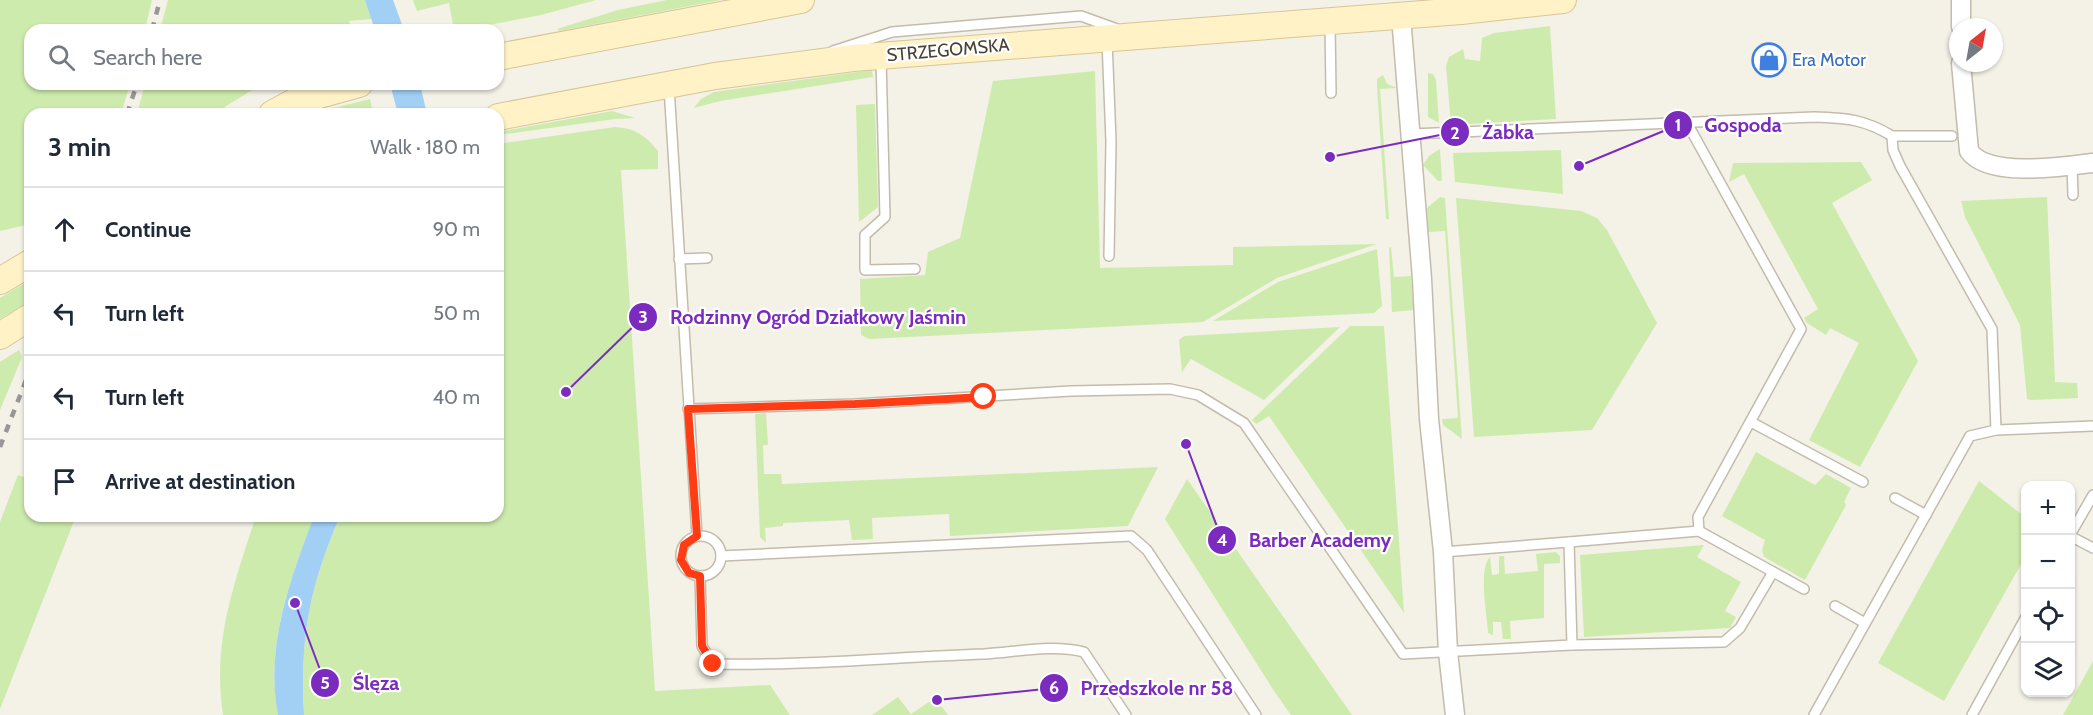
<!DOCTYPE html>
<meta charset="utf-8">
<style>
body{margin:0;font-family:Cabin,sans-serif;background:#f2f2f3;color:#1f2937}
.controls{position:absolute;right:18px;bottom:18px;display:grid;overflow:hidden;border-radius:12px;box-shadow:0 2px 4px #0004}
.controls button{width:54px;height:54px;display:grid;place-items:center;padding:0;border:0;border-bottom:2px solid #e0e1e3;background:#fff;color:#1f2937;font:30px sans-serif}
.compass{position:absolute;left:1949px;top:18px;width:54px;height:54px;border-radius:50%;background:#fff;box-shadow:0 2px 4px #0004;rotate:31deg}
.stop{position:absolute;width:18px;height:18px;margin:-14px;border:4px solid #ff3c14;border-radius:50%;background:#fff}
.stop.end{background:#ff3c14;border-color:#fff;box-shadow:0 2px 6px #0008}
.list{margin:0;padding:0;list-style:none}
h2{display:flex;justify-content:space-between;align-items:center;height:78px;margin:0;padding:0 24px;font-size:26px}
h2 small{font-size:20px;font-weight:400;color:#747a83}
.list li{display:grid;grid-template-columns:39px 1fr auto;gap:18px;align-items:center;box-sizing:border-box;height:84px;padding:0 24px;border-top:2px solid #e0e1e3}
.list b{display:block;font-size:22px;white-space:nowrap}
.list em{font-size:20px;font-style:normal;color:#747a83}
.icon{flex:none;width:33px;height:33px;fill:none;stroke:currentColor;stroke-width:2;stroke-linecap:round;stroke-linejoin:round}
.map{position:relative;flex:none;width:2093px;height:715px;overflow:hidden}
.search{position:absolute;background:#fff;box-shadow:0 2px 4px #0004;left:24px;top:24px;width:480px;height:66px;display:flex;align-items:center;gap:15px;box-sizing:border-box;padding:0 21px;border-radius:18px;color:#747a83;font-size:22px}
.panel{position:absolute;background:#fff;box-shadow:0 2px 4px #0004;left:24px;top:108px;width:480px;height:414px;border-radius:18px}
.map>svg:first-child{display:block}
</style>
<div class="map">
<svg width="2093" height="715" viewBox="0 0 2093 715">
<rect width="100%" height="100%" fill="#f4f1e7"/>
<!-- green -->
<g fill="#ceebae">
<polygon points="0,0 152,0 145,30 30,30 30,84 130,84 121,114 30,114 30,224 0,231"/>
<polygon points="168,0 365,0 372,19 349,21 352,30 160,30"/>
<polygon points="413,0 596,0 541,15 462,30 454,30 449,3 417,11"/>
<polygon points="667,0 721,0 559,31 557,29 618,10"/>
<polygon points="1550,26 1556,119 1451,125 1446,66 1449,57 1463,49 1465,59 1480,61 1482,38 1494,33"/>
<polygon points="872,70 873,77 720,101 694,108 701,99 714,92"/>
<polygon points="1095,71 1100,268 1233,265 1233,247 1377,244 1277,278 1203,322 869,339 861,335 860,279 925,275 928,252 960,238 993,81"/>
<polygon points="1428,73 1433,74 1436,80 1439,123 1428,117"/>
<polygon points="1383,75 1387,84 1397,88 1380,89 1389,219 1386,219 1377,88 1377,79"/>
<polygon points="145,84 262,84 213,114 137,114"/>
<polygon points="370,99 373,114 309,114"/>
<polygon points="875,104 878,207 859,222 856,105"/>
<polygon points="612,111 635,118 615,119 498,135 498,132"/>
<path d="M615 127C635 128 646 136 658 151V169L621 170 655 691 770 685 790 715H304C300 637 309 588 340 516H498V144Z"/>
<polygon points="1440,149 1442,181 1438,181 1423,165 1429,156"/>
<polygon points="1561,150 1563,194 1455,182 1453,153"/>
<polygon points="1861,162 1872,180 1832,203 1918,361 1860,467 1809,440 1859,343 1830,328 1826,335 1807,323 1804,318 1818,309 1744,174 1729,182 1733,163"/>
<polygon points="1440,197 1445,198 1462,439 1443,425 1442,419 1458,418 1445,231 1428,232 1427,208"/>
<polygon points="2047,197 2055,382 2077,383 2078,398 2031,400 2027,399 2020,325 1965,217 1961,201"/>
<polygon points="1456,198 1581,211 1597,218 1607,230 1657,323 1592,430 1474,437"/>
<polygon points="1391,247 1394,277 1411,276 1414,310 1392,312 1389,248"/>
<polygon points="1377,249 1382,306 1374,313 1213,321 1278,282"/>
<polygon points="30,280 30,301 0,319 0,298"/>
<polygon points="1350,326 1384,326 1404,613 1269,416 1256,424 1252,420"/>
<polygon points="1340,327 1264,400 1191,359 1182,372 1179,340 1184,336"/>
<polygon points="19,350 22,357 0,410 0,362"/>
<polygon points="766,413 768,445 763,445 764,474 781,474 782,484 1158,467 1128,526 950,536 949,514 872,518 873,539 852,540 849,520 783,523 783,526 765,528 766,543 760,537 755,414"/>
<polygon points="1756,452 1815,485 1826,474 1851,488 1844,502 1846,505 1805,580 1764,557 1762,550 1765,540 1722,516"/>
<polygon points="18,475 30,479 30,516 76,516 0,709 0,522"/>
<polygon points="1187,479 1352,715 1291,715 1274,691 1165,519"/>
<polygon points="1979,481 2025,517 2025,557 1944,701 1878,663"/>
<path d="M256 516H314C290 580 265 645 278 715H223C212 642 234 584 256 516Z"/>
<polygon points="1704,545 1697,557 1741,582 1725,611 1736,617 1730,628 1584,637 1580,555"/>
<path d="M1556 552 1560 556V563L1544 564V618L1510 621 1511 639H1503L1501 622H1493V635L1488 633C1487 614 1478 570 1490 557L1492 575 1499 574V556H1504L1505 574 1538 571 1536 554Z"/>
<polygon points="2093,661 2093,715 2063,715"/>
<polygon points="898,697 911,714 935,698 948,715 872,715"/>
</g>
<!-- water -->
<g fill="#a1d0f4">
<polygon points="365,0 393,0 404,30 375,30"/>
<polygon points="390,84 420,84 427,114 398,114"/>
<path d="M314 516H340C309 588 300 637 304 715H278C265 646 290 580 314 516Z"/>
</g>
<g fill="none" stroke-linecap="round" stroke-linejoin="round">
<defs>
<g id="service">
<polyline points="1330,23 1331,93"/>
<polyline points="1107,40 1111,141 1109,256"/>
<polyline points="833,51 892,32 1081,16 1117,29"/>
<polyline points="881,58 885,217 865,235 865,270 915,269"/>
<polyline points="669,87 697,536"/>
<path d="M1411 134 1814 117C1846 118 1864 119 1892 136L1893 150 1900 166 1992 329 1996 430"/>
<polyline points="1892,136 1952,136"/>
<polyline points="2072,165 2073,195"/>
<polyline points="679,259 707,258"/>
<polyline points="688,409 855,404 1071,391 1170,389 1198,395 1244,423 1403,654 1572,645 1569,542 1443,552"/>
<polyline points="1751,422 1863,482"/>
<polyline points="1895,498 1926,515"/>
<polyline points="1699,531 1804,589"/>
<polyline points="2070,535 2093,495"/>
<circle cx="701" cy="556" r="20"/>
<polyline points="2070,536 2093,548"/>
<polyline points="1569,542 1699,531 1698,517 1801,329 1687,123"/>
<polyline points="721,556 1131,536 1147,550 1256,715"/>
<path d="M700 576 702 646 713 664C803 666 894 657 984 654 1017 652 1052 644 1084 652L1126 715"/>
<polyline points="1835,606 1865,623"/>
<polyline points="1572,645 1724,642 1740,628 1773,572"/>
<polyline points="1814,715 1970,436 1996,430 2093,426"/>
<polyline points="1972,715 2026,617"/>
</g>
<g id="minor">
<polyline points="1401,16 1422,279 1429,419 1443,552 1448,652 1455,715"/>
<polyline points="1961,27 1961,0"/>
<path d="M1961 63 1969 151C1988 178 2062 167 2092 163"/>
</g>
<g id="secondary">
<polyline points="498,57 801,0"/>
<polyline points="272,114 294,102 359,84"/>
<polyline points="498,117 715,76 853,58 1461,11 1563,0"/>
<polyline points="0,281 30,263"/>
<polyline points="0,336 30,317"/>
</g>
</defs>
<!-- service casing -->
<use href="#service" stroke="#c3bcac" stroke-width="12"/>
<!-- minor casing -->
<use href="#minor" stroke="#c3bcac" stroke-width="21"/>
<!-- secondary casing -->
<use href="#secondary" stroke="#d7c695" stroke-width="28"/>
<!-- service -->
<use href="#service" stroke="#fff" stroke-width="9"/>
<!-- minor -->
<use href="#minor" stroke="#fff" stroke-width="18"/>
<!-- secondary -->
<use href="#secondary" stroke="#fff2c7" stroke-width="26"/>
<!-- rail -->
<g stroke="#979797" stroke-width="4.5" stroke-dasharray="8 8" stroke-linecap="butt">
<polyline points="152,30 160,0"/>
<polyline points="127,114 137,84"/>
<polyline points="0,447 30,370"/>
</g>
</g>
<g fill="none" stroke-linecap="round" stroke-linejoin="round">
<!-- route -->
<polyline stroke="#ff3c14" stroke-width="8" points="713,664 702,646 700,576 689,573 681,560 684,545 697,536 688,409 855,404 984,397"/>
</g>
<!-- icons -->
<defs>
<symbol id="shop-ring" viewBox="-11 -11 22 22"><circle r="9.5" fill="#fff" stroke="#3f7fe0" stroke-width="1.5"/><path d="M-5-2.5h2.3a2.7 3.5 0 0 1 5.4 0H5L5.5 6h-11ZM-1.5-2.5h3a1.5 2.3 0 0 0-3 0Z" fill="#3f7fe0"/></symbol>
</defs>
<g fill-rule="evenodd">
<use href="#shop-ring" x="1750" y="41" width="38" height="38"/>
</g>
<g text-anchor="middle" stroke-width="4.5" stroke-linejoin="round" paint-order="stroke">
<!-- street labels -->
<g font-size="18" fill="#484136" stroke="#fff">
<text transform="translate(948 50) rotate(-5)" y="6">STRZEGOMSKA</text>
</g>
<!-- shop labels -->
<g font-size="18" fill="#366cbe" stroke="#fff" text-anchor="start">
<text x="1792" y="66">Era Motor</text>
</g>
</g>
<!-- callouts -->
<path fill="none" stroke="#7b2cbf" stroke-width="2" d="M1579 166L1678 125M1330 157L1455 132M566 392L643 317M1186 444L1222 540M295 603L325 683M937 700L1054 688"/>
<g fill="#7b2cbf" stroke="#fff" stroke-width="2">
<circle cx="1579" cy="166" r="6"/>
<circle cx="1330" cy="157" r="6"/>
<circle cx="566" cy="392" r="6"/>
<circle cx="1186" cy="444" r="6"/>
<circle cx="295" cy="603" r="6"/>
<circle cx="937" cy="700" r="6"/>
<circle cx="1678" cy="125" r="15"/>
<circle cx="1455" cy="132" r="15"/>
<circle cx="643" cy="317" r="15"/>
<circle cx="1222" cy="540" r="15"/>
<circle cx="325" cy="683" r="15"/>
<circle cx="1054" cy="688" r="15"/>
</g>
<g font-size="18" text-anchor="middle" font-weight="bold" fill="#fff">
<text x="1678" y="131">1</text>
<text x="1455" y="139">2</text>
<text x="643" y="323">3</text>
<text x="1222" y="546">4</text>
<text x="325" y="689">5</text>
<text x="1054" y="694">6</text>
</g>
<g font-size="20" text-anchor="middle" font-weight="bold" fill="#7b2cbf" stroke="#fff" stroke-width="4.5" stroke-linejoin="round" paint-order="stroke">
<text x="1743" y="132">Gospoda</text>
<text x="1508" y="139">Żabka</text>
<text x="818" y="324">Rodzinny Ogród Działkowy Jaśmin</text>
<text x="1320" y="547">Barber Academy</text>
<text x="376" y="690">Ślęza</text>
<text x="1157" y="695">Przedszkole nr 58</text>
</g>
</svg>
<div class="controls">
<button>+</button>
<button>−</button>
<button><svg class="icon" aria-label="locate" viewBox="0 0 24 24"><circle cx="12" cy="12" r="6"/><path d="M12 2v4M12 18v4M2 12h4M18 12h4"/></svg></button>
<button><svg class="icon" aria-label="layers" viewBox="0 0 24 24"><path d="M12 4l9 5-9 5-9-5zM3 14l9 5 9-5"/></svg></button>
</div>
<svg class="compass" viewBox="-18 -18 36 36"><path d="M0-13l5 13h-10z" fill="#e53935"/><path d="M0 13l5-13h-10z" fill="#747a83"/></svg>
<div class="stop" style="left:984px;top:397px"></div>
<div class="stop end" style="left:713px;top:664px"></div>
<div class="search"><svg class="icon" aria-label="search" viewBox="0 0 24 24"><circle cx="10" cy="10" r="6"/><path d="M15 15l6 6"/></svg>Search here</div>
<section class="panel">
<h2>3 min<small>Walk · 180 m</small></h2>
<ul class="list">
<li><svg class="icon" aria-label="ahead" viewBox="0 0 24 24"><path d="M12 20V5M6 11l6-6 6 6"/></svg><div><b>Continue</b></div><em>90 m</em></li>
<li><svg class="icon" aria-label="left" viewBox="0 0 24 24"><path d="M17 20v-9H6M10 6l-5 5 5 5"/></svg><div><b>Turn left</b></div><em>50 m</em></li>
<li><svg class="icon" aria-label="left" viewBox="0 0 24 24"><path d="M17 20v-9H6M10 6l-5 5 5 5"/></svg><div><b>Turn left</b></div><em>40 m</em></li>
<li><svg class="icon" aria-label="arrive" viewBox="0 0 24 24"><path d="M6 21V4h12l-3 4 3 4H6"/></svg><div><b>Arrive at destination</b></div></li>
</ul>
</section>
</div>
